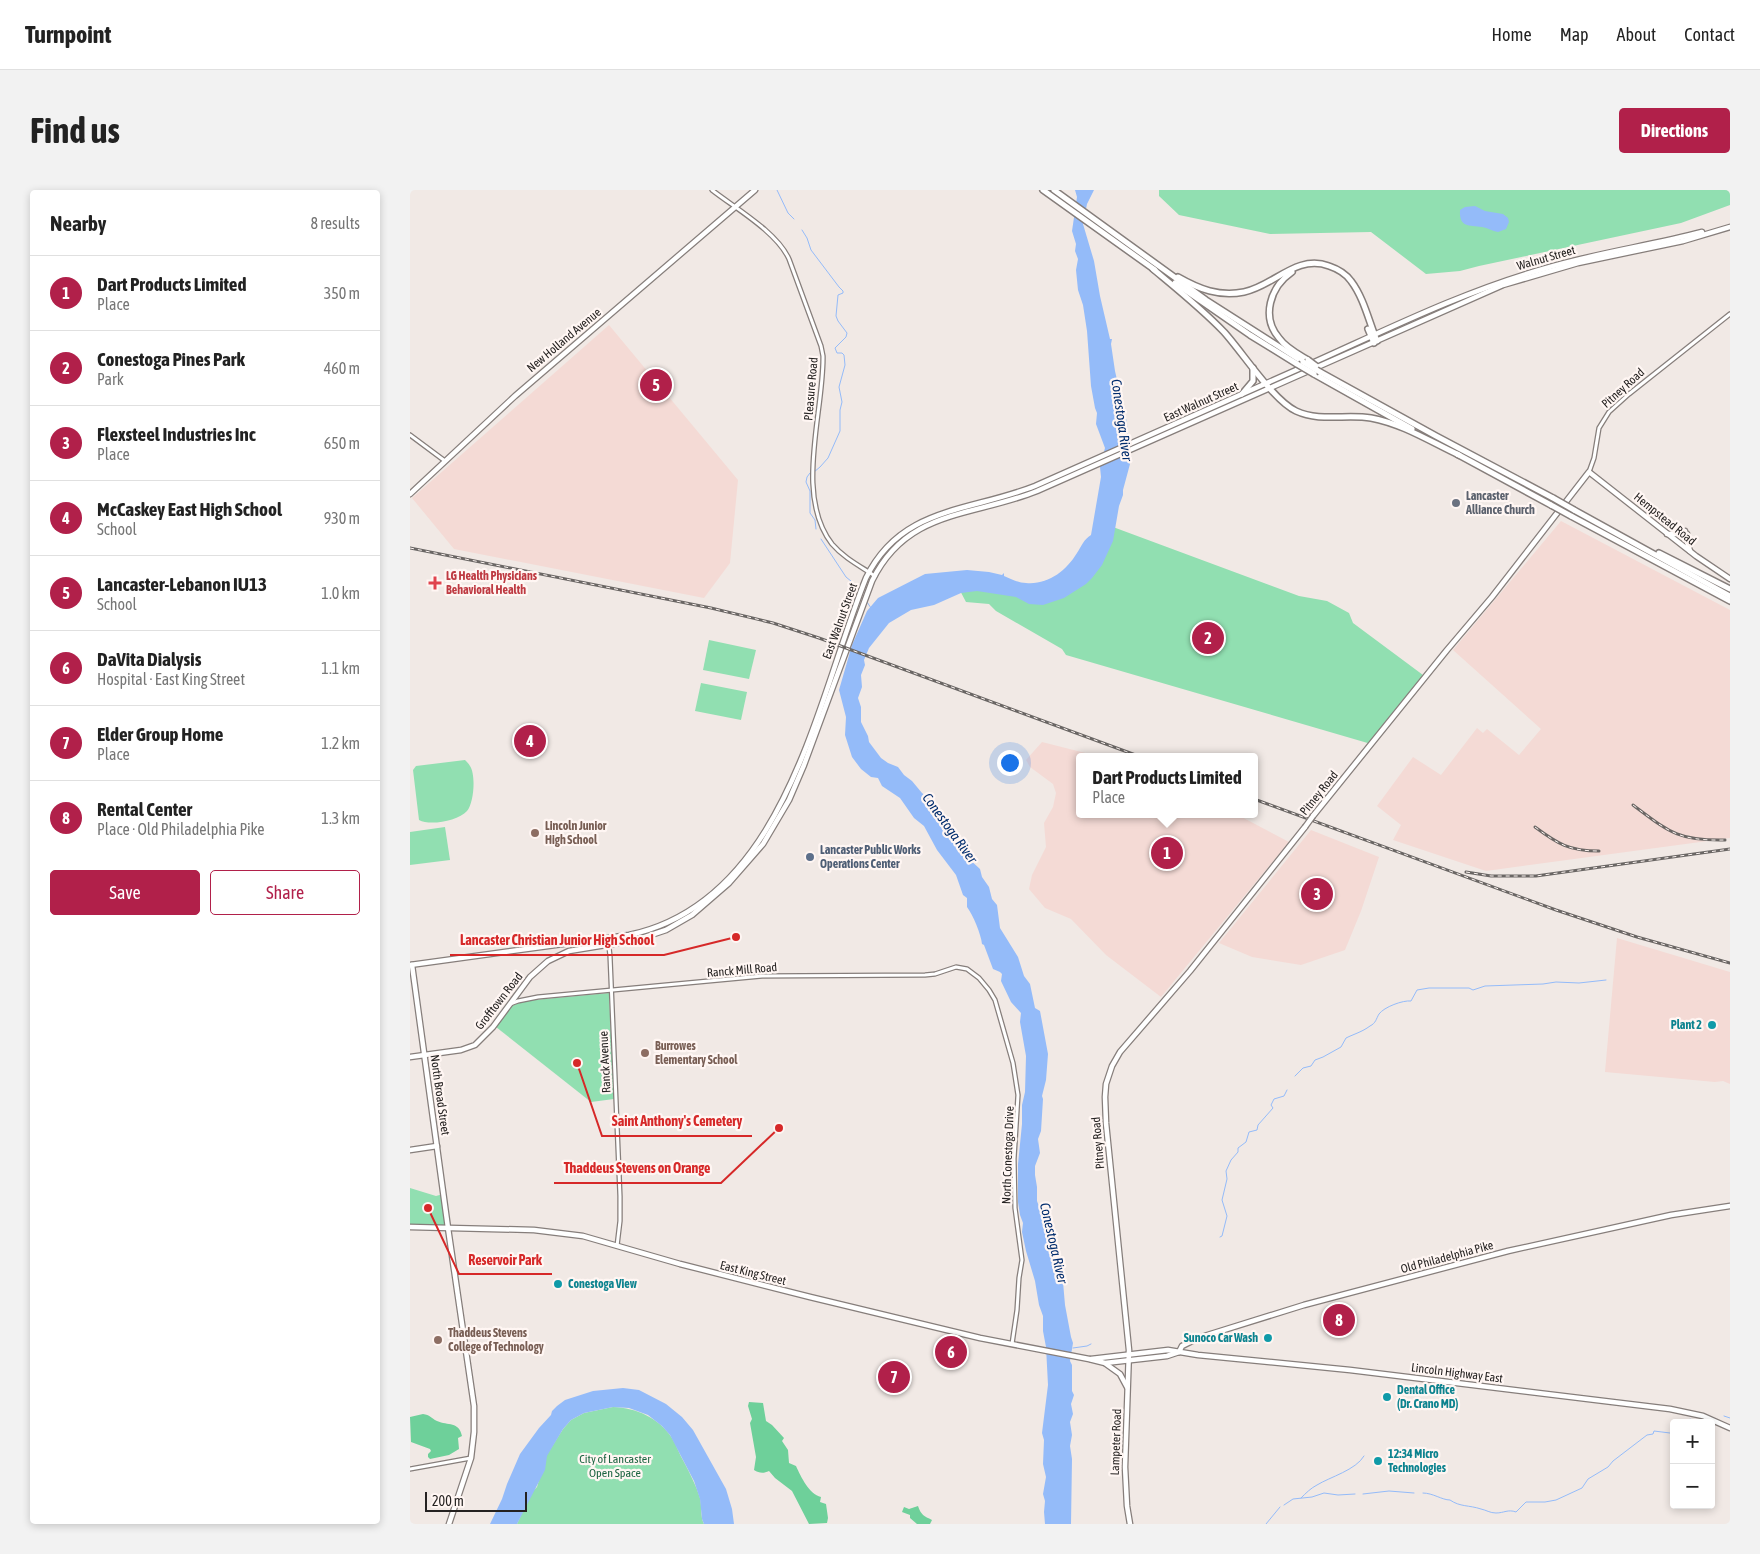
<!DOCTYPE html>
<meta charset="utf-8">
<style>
body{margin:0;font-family:"Asap Condensed",sans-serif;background:#f2f2f2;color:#222}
.controls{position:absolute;right:15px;bottom:15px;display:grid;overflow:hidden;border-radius:5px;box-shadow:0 2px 8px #0003}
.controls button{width:45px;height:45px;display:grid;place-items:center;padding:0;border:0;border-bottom:1px solid #e0e0e0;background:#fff;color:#222;font:25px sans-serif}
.scale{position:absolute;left:15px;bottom:12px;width:102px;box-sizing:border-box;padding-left:5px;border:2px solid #252221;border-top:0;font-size:14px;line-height:18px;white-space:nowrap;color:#252221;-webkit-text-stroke:4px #fff6f3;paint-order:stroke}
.you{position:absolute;left:599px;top:572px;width:18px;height:18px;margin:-12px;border:4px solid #fff;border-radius:50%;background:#1a73e8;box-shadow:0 0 0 8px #1a73e833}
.badge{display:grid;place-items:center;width:32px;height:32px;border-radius:50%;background:#b1204a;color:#fff;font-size:16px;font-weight:700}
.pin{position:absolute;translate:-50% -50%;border:2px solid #fff;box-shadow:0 1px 5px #0006}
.popup{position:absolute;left:666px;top:563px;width:182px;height:65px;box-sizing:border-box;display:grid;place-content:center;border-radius:5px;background:#fff;filter:drop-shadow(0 1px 4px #0005);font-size:16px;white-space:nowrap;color:#767676}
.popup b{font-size:19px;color:#222}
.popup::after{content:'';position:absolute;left:50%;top:100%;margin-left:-10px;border:10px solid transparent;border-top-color:#fff}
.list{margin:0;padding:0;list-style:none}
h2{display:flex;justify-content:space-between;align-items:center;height:65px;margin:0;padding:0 20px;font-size:21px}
h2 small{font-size:16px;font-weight:400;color:#767676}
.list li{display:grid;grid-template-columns:32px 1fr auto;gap:15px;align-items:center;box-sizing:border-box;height:75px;padding:0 20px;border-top:1px solid #e0e0e0}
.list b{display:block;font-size:19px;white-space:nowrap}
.list p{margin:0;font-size:16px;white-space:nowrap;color:#767676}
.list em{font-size:16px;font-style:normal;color:#767676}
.actions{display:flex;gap:10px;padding:15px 20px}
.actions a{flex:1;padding:11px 0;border:1px solid #b1204a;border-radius:5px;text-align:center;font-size:18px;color:#b1204a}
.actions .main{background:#b1204a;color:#fff}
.map{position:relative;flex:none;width:1320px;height:1334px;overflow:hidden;border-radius:5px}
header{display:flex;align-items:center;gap:30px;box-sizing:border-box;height:70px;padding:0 25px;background:#fff;border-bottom:1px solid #e0e0e0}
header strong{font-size:24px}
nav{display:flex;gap:28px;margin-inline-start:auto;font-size:18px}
.intro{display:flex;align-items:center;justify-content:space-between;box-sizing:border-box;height:120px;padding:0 30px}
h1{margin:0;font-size:35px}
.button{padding:12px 22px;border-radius:5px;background:#b1204a;color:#fff;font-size:18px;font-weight:700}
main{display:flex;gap:30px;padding:0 30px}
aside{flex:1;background:#fff;border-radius:5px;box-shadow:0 2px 8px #0003}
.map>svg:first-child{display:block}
</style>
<header>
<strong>Turnpoint</strong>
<nav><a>Home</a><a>Map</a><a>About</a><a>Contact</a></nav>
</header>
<div class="intro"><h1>Find us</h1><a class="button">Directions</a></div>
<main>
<aside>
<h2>Nearby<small>8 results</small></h2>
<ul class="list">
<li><span class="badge">1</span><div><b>Dart Products Limited</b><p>Place</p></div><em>350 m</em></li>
<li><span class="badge">2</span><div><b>Conestoga Pines Park</b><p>Park</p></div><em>460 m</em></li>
<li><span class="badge">3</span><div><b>Flexsteel Industries Inc</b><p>Place</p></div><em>650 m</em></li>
<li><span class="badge">4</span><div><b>McCaskey East High School</b><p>School</p></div><em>930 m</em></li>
<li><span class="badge">5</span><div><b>Lancaster-Lebanon IU13</b><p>School</p></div><em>1.0 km</em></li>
<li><span class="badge">6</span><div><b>DaVita Dialysis</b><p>Hospital · East King Street</p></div><em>1.1 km</em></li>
<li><span class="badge">7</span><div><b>Elder Group Home</b><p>Place</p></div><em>1.2 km</em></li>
<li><span class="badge">8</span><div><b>Rental Center</b><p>Place · Old Philadelphia Pike</p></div><em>1.3 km</em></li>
</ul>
<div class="actions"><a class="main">Save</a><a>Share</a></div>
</aside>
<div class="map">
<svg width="1320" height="1334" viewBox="0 0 1320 1334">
<rect width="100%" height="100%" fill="#f1e9e5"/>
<!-- industrial -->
<g fill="#f4dad5">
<polygon points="199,135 328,290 320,373 294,408 44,359 2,308"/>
<polygon points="1151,331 1320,420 1320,648 1076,681 983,650 991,635 967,616 1003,567 1031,585 1067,538 1073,543 1077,539 1109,565 1131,539 1043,460"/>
<polygon points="632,552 691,567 670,567 670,624 826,624 879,652 751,807 696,765 661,729 635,718 619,699 622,685 636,657 634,633 643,617 646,603 643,594 620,577 616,570"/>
<polygon points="901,640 969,667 951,721 935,760 891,775 842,767 809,753"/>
<polygon points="1207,748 1320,782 1320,894 1313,891 1305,892 1195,882"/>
</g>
<!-- green -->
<g fill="#91dfb1">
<polygon points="749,0 1320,0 1320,15 1271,33 1069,76 1050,81 1016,84 961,42 860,44 769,25 749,6"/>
<polygon points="703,337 889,406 917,411 939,423 943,433 1013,485 961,554 656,465 652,459 586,421 579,414 556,412 546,393 649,395"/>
<polygon points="299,450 346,460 339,489 293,480"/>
<polygon points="291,493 337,502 331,530 285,521"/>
<path d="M55 570C57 572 59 574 60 576 66 585 64 613 57 621 48 631 20 636 9 630L3 580 6 576Z"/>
<polygon points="35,637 40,670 0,675 0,642"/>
<polygon points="199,803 204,909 181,912 86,837 102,816 113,811"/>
<polygon points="0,998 26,1006 33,1004 38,1038 0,1037"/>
<path d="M203 1217C227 1218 249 1228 262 1248 267 1256 269 1264 274 1272 280 1284 286 1295 290 1308 292 1316 290 1326 294 1334H107L122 1302 127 1297 136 1266 153 1239 161 1230 174 1223Z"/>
</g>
<!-- forest -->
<g fill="#6ed09a">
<path d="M339 1212 353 1213 356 1231 362 1235 374 1248 372 1251 378 1260 379 1273 386 1276C391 1287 399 1304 411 1307L410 1312 416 1314 418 1328 417 1333 399 1334 382 1301 365 1288 359 1281C353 1284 349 1283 344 1280L346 1267 340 1233 342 1229 338 1216Z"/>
<path d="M13 1224C20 1225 21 1228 27 1231 38 1236 49 1231 52 1246L48 1248 49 1259 39 1265 20 1269 18 1267V1264L21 1261 20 1259 1 1252 0 1227Z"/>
<path d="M508 1316C511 1325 514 1326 522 1330L520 1334H507L500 1328V1325L492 1322 494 1317 499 1319Z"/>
</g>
<!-- water -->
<g fill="#94bbf9">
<path d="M665 0H684L677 14 673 34 684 71 690 106 700 149H702L701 154 705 181 717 233 720 274 713 300V305L709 316 703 351 692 375 682 388 676 394 654 408 633 415 619 414 606 407 567 401 551 403 524 415 501 420 479 433 459 458 454 470 455 475 451 485 452 497 448 508 451 517V532L458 546 459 552 471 568 478 573 488 577 494 585 502 591 512 603 527 615 531 626 551 647 552 655 556 660 558 668 570 679 572 687 579 697 582 709 587 715 590 738 608 767 614 786 620 794 625 818 630 821 638 864 636 890 632 906 633 909 631 941 628 949 630 963 625 976V985L627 997V1011L640 1047 643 1068 653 1092 655 1115 661 1147 663 1153 660 1171 662 1175V1201L664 1205 661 1214 663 1224 660 1232 662 1245 660 1256 662 1269 661 1334H635L634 1322 635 1311 633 1304 636 1287 633 1274 634 1250 632 1243 638 1195 636 1157 633 1141V1126L629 1115 625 1091 616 1061 612 1042 613 1033 610 1025 608 1012V974L612 934V915L615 902 616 866 610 832 611 823 601 812 591 791 592 784 590 782 583 779 574 755 572 754C571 744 563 725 557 717V708L553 705 546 685 527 660 514 636 504 628 490 608 472 596 468 588 461 587 451 579 442 567 435 545 436 527 429 500 442 455 457 421 468 408 515 384 557 380 579 382 592 385 594 383V386C601 389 609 393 616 393 638 395 656 381 667 363 671 357 674 349 681 345L691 287 690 277 695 258 686 234 687 223 685 218 681 196 677 141 673 115 668 100 666 80 668 69 665 61 666 54 662 41 667 7Z"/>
<path d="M1065 16 1075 21 1093 24 1098 28 1099 32 1096 39 1088 42C1082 41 1078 38 1072 37 1059 35 1049 38 1050 20L1055 17Z"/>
<polygon points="213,1198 229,1200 256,1214 272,1227 283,1240 316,1299 322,1319 324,1334 294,1334 292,1329 290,1309 284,1291 260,1245 252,1236 238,1225 219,1218 203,1217 174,1223 161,1230 153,1239 137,1266 135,1280 107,1334 80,1334 92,1309 97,1294 110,1264 129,1238 141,1225 142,1221 147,1216 155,1210 183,1201"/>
</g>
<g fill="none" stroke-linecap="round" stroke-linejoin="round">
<!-- stream -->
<g stroke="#94bbf9" stroke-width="1">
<polyline points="367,0 378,23 384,29"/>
<polyline points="392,40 397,48 401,60 429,97 433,101 433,103 428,105 426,126 428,131 437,143 436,147 425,158 427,163 432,163 434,165 435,175 429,197 432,212 430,220 430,241 418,268 410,277 404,282"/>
<polyline points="400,283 397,287 396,292 400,301 400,323 405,330 406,339"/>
<polyline points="411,349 436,387 447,396"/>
<polyline points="457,412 461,418"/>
<path d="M885 886 893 878 901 876 905 870 913 867 931 857 936 848C944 844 952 842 960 836 966 833 966 829 969 824 974 817 993 810 1001 811L1007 800 1019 798H1059L1063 800 1075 796 1133 794 1146 792 1169 793 1196 790"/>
<polyline points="810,1047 812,1046 817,1026 812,1010 817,989 816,981 821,970 828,962 828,958 836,952 839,942 847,940 848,935 863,918 861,915 864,909 874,906 877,900"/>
<polyline points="663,1158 677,1156 681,1154"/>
<polyline points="1314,1226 1320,1228"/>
<polyline points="1278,1233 1280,1229"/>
<path d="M1013 1303C1023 1303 1032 1310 1040 1310 1050 1317 1059 1315 1071 1319 1076 1320 1080 1323 1086 1323 1094 1323 1098 1319 1106 1322L1116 1312H1135L1146 1310 1172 1298 1178 1289 1198 1277 1203 1271 1237 1245 1243 1244 1244 1241 1260 1243 1264 1241"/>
<polyline points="953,1304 979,1301 1004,1303"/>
<path d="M891 1308C896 1303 901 1298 907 1295 920 1287 946 1280 954 1266"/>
<polyline points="874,1315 883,1309 902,1307 914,1303 928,1305 945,1304"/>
<polyline points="856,1334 870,1317"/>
</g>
<defs>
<g id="minor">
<path d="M302 0C325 18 367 42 379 69L411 156 413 166C414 222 384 305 422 354 434 368 450 376 465 386"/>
<polyline points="0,245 35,271"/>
<polyline points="1179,282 1184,268 1189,238 1199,222 1219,204 1320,124"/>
<polyline points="198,748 200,766 210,1006 210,1031 207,1056"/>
<polyline points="100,814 108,811 128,807 352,786 515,785 525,784 546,777 557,779 569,788 579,800 585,810 603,873 608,905 604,969 605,1018 612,1070 609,1088 607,1120 602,1154"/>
<polyline points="0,1279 61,1268"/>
</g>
<g id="major">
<path d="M900 174C976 140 1052 102 1133 79 1185 63 1239 56 1292 42"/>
<polyline points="0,304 105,206 345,0"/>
<polyline points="1257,344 1266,344 1275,341"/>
<polyline points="1277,344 1277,352 1280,361"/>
<polyline points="903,626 1037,460 1082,407 1179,282 1286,366 1320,389"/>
<path d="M0 775 219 745C375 712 406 512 456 388 491 316 560 322 625 296L893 177"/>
<polyline points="2,775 38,1038 64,1216 64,1242 61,1268 39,1334"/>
<path d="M0 867 51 860 65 855 83 837 120 787 138 771 159 761 226 750 256 740 282 725 319 693 353 654 379 610 394 575 462 391C497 319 562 327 627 301L1093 95 1168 73 1273 51 1320 37"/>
<polyline points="0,960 27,956"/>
<polyline points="0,1037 124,1040 173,1046 270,1074 400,1107 570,1148 679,1169 695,1173 757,1166 769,1162"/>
<polyline points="769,1162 772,1156 788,1148 894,1115 1098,1061 1261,1025 1320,1016"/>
<polyline points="681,1169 758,1160 788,1165 940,1180 1260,1219 1293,1226 1320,1238"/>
<polyline points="696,1174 710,1184 717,1197"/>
<polyline points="720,1334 717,1316 715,1277 719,1160 696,933 695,907 696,894 702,876 710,862 780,781 895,637"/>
</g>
<g id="highway">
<polyline points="633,0 745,80"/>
<polyline points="644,0 796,110 893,172"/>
<path d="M743 79C767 99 792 119 814 142 833 163 863 210 886 221 910 232 936 224 961 228 993 234 1021 252 1049 265"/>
<path d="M882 82C860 97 851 127 869 148 876 158 888 164 898 170"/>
<path d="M768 87C789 99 809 107 834 102 864 96 886 64 919 76 928 79 936 84 941 91 954 108 959 132 967 151"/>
<polyline points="765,93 840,145 887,174"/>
<polyline points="958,139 964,153"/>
<polyline points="910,182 1026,246 1143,308"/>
<polyline points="904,184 1002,239"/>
<polyline points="832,204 843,191 843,178"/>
<polyline points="1047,264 1141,315"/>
<polyline points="1164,320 1320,406"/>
<polyline points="1161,326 1320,411"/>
<polyline points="1249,363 1320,399"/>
</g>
</defs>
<!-- minor casing -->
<use href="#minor" stroke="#867e7b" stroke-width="5.5"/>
<!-- major casing -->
<use href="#major" stroke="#867e7b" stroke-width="7"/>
<!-- highway casing -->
<use href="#highway" stroke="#867e7b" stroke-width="8"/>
<!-- minor -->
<use href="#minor" stroke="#fff" stroke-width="3"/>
<!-- major -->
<use href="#major" stroke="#fff" stroke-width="4.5"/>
<!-- highway -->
<use href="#highway" stroke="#fff" stroke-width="5"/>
<defs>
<g id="rail">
<polyline points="0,358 301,418 363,433 409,448 731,567"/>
<polyline points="844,609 1146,720 1227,747 1320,773"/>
<path d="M1223 615C1259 642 1268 651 1315 650"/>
<path d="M1125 637C1148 654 1159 661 1189 661"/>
<polyline points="1056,682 1081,686 1126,686 1320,659"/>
</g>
</defs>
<!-- rail casing -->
<use href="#rail" stroke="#6a6664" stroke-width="3"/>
<!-- rail -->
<use href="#rail" stroke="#fff6f3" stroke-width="1" stroke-dasharray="4" stroke-linecap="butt"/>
<defs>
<polyline id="major-bridge" points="895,637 903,626"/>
<g id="highway-bridge">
<polyline points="898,170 906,176"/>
<polyline points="893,172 910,182"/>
<polyline points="887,174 904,184"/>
<polyline points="1143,308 1164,320"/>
<polyline points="1141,315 1161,326"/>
</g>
</defs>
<!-- major-bridge casing -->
<use href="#major-bridge" stroke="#867e7b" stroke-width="7" stroke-linecap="butt"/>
<!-- highway-bridge casing -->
<use href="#highway-bridge" stroke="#867e7b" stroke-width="8" stroke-linecap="butt"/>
<!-- major-bridge -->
<use href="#major-bridge" stroke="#fff" stroke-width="4.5"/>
<!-- highway-bridge -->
<use href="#highway-bridge" stroke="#fff" stroke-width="5"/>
</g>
<!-- markers -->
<circle fill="#6b7280" stroke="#fff6f3" stroke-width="2" cx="1046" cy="313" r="5"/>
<path fill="#e0444e" stroke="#fff6f3" stroke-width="2" d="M22.5 385.5h5v5h5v5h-5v5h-5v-5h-5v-5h5z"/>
<g fill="#8d6e63" stroke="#fff6f3" stroke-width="2">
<circle cx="125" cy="643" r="5"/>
<circle cx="235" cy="863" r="5"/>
<circle cx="28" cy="1150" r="5"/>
</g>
<circle fill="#5c6f8a" stroke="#fff6f3" stroke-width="2" cx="400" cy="667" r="5"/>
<g fill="#0f9aa8" stroke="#fff6f3" stroke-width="2">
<circle cx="1302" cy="835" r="5"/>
<circle cx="148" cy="1094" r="5"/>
<circle cx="858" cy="1148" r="5"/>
<circle cx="977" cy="1207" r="5"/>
<circle cx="968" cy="1271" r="5"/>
</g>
<g text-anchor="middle" stroke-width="4.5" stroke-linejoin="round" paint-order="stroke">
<!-- street labels -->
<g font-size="12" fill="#252221" stroke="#fff6f3">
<text transform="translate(1136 68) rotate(-16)" y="4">Walnut Street</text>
<text transform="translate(154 150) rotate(-40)" y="4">New Holland Avenue</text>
<text transform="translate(1213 198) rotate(-42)" y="4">Pitney Road</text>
<text transform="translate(401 199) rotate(-85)" y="4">Pleasure Road</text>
<text transform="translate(791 212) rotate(-24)" y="4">East Walnut Street</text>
<text transform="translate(1255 329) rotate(39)" y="4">Hempstead Road</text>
<text transform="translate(430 431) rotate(-70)" y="4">East Walnut Street</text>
<text transform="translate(909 603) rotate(-51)" y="4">Pitney Road</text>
<text transform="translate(332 780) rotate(-5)" y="4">Ranck Mill Road</text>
<text transform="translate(89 811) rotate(-52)" y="4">Grofftown Road</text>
<text transform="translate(195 872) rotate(-93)" y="4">Ranck Avenue</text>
<text transform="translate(30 905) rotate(82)" y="4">North Broad Street</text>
<text transform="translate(688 953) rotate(-95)" y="4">Pitney Road</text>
<text transform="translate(598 965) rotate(-88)" y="4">North Conestoga Drive</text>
<text transform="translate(1037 1067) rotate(-15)" y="4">Old Philadelphia Pike</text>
<text transform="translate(343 1083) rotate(14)" y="4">East King Street</text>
<text transform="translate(1047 1183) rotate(7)" y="4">Lincoln Highway East</text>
<text transform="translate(706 1252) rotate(-88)" y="4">Lampeter Road</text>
</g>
<!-- worship labels -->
<g font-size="12" font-weight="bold" fill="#5b616d" stroke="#fff6f3" text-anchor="start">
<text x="1056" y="310">Lancaster<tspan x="1056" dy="14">Alliance Church</tspan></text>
</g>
<!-- health labels -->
<g font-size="12" font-weight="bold" fill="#be3a42" stroke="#fff6f3" text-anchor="start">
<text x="36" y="390">LG Health Physicians<tspan x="36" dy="14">Behavioral Health</tspan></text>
</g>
<!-- education labels -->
<g font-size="12" font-weight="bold" fill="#785e54" stroke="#fff6f3" text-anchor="start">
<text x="135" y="640">Lincoln Junior<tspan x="135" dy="14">High School</tspan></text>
<text x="245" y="860">Burrowes<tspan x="245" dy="14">Elementary School</tspan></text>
<text x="38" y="1147">Thaddeus Stevens<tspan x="38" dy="14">College of Technology</tspan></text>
</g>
<!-- service labels -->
<g font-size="12" font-weight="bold" fill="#4e5e75" stroke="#fff6f3" text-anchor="start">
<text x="410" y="664">Lancaster Public Works<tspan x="410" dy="14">Operations Center</tspan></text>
</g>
<!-- culture labels -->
<g font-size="12" font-weight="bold" fill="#0d838f" stroke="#fff6f3" text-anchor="start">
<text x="1292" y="839" text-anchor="end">Plant 2</text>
<text x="158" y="1098">Conestoga View</text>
<text x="848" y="1152" text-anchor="end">Sunoco Car Wash</text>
<text x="987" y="1204">Dental Office<tspan x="987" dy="14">(Dr. Crano MD)</tspan></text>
<text x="978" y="1268">12:34 Micro<tspan x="978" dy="14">Technologies</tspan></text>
</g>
<!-- park labels -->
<g font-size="12" fill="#1c6441" stroke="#fff6f3">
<text x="205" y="1273">City of Lancaster<tspan x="205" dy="14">Open Space</tspan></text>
</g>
<!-- water labels -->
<g font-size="14" font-style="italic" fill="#012c6d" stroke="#fff6f3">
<text transform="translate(712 230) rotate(82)" y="5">Conestoga River</text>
<text transform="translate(540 638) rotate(54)" y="5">Conestoga River</text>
<text transform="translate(644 1053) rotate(77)" y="5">Conestoga River</text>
</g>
</g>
<!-- callouts -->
<path fill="none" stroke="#d62828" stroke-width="2" d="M326 747L254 765H40M167 873L192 946H342M369 938L311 993H144M18 1018L49 1084H142"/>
<g fill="#d62828" stroke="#fff6f3" stroke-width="2">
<circle cx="326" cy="747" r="5"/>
<circle cx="167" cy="873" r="5"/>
<circle cx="369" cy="938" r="5"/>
<circle cx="18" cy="1018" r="5"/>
</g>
<g font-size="14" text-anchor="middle" font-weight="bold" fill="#d62828" stroke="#fff6f3" stroke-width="4.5" stroke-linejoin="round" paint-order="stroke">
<text x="147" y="755">Lancaster Christian Junior High School</text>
<text x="267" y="936">Saint Anthony's Cemetery</text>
<text x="227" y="983">Thaddeus Stevens on Orange</text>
<text x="95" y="1075">Reservoir Park</text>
</g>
</svg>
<div class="controls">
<button>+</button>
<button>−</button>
</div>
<div class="scale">200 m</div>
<div class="you"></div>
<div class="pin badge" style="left:757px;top:663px">1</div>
<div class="popup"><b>Dart Products Limited</b>Place</div>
<div class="pin badge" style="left:798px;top:448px">2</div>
<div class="pin badge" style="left:907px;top:704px">3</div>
<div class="pin badge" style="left:120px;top:551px">4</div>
<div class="pin badge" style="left:246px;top:195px">5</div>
<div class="pin badge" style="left:541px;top:1162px">6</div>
<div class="pin badge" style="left:484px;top:1187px">7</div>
<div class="pin badge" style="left:929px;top:1130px">8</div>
</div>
</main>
